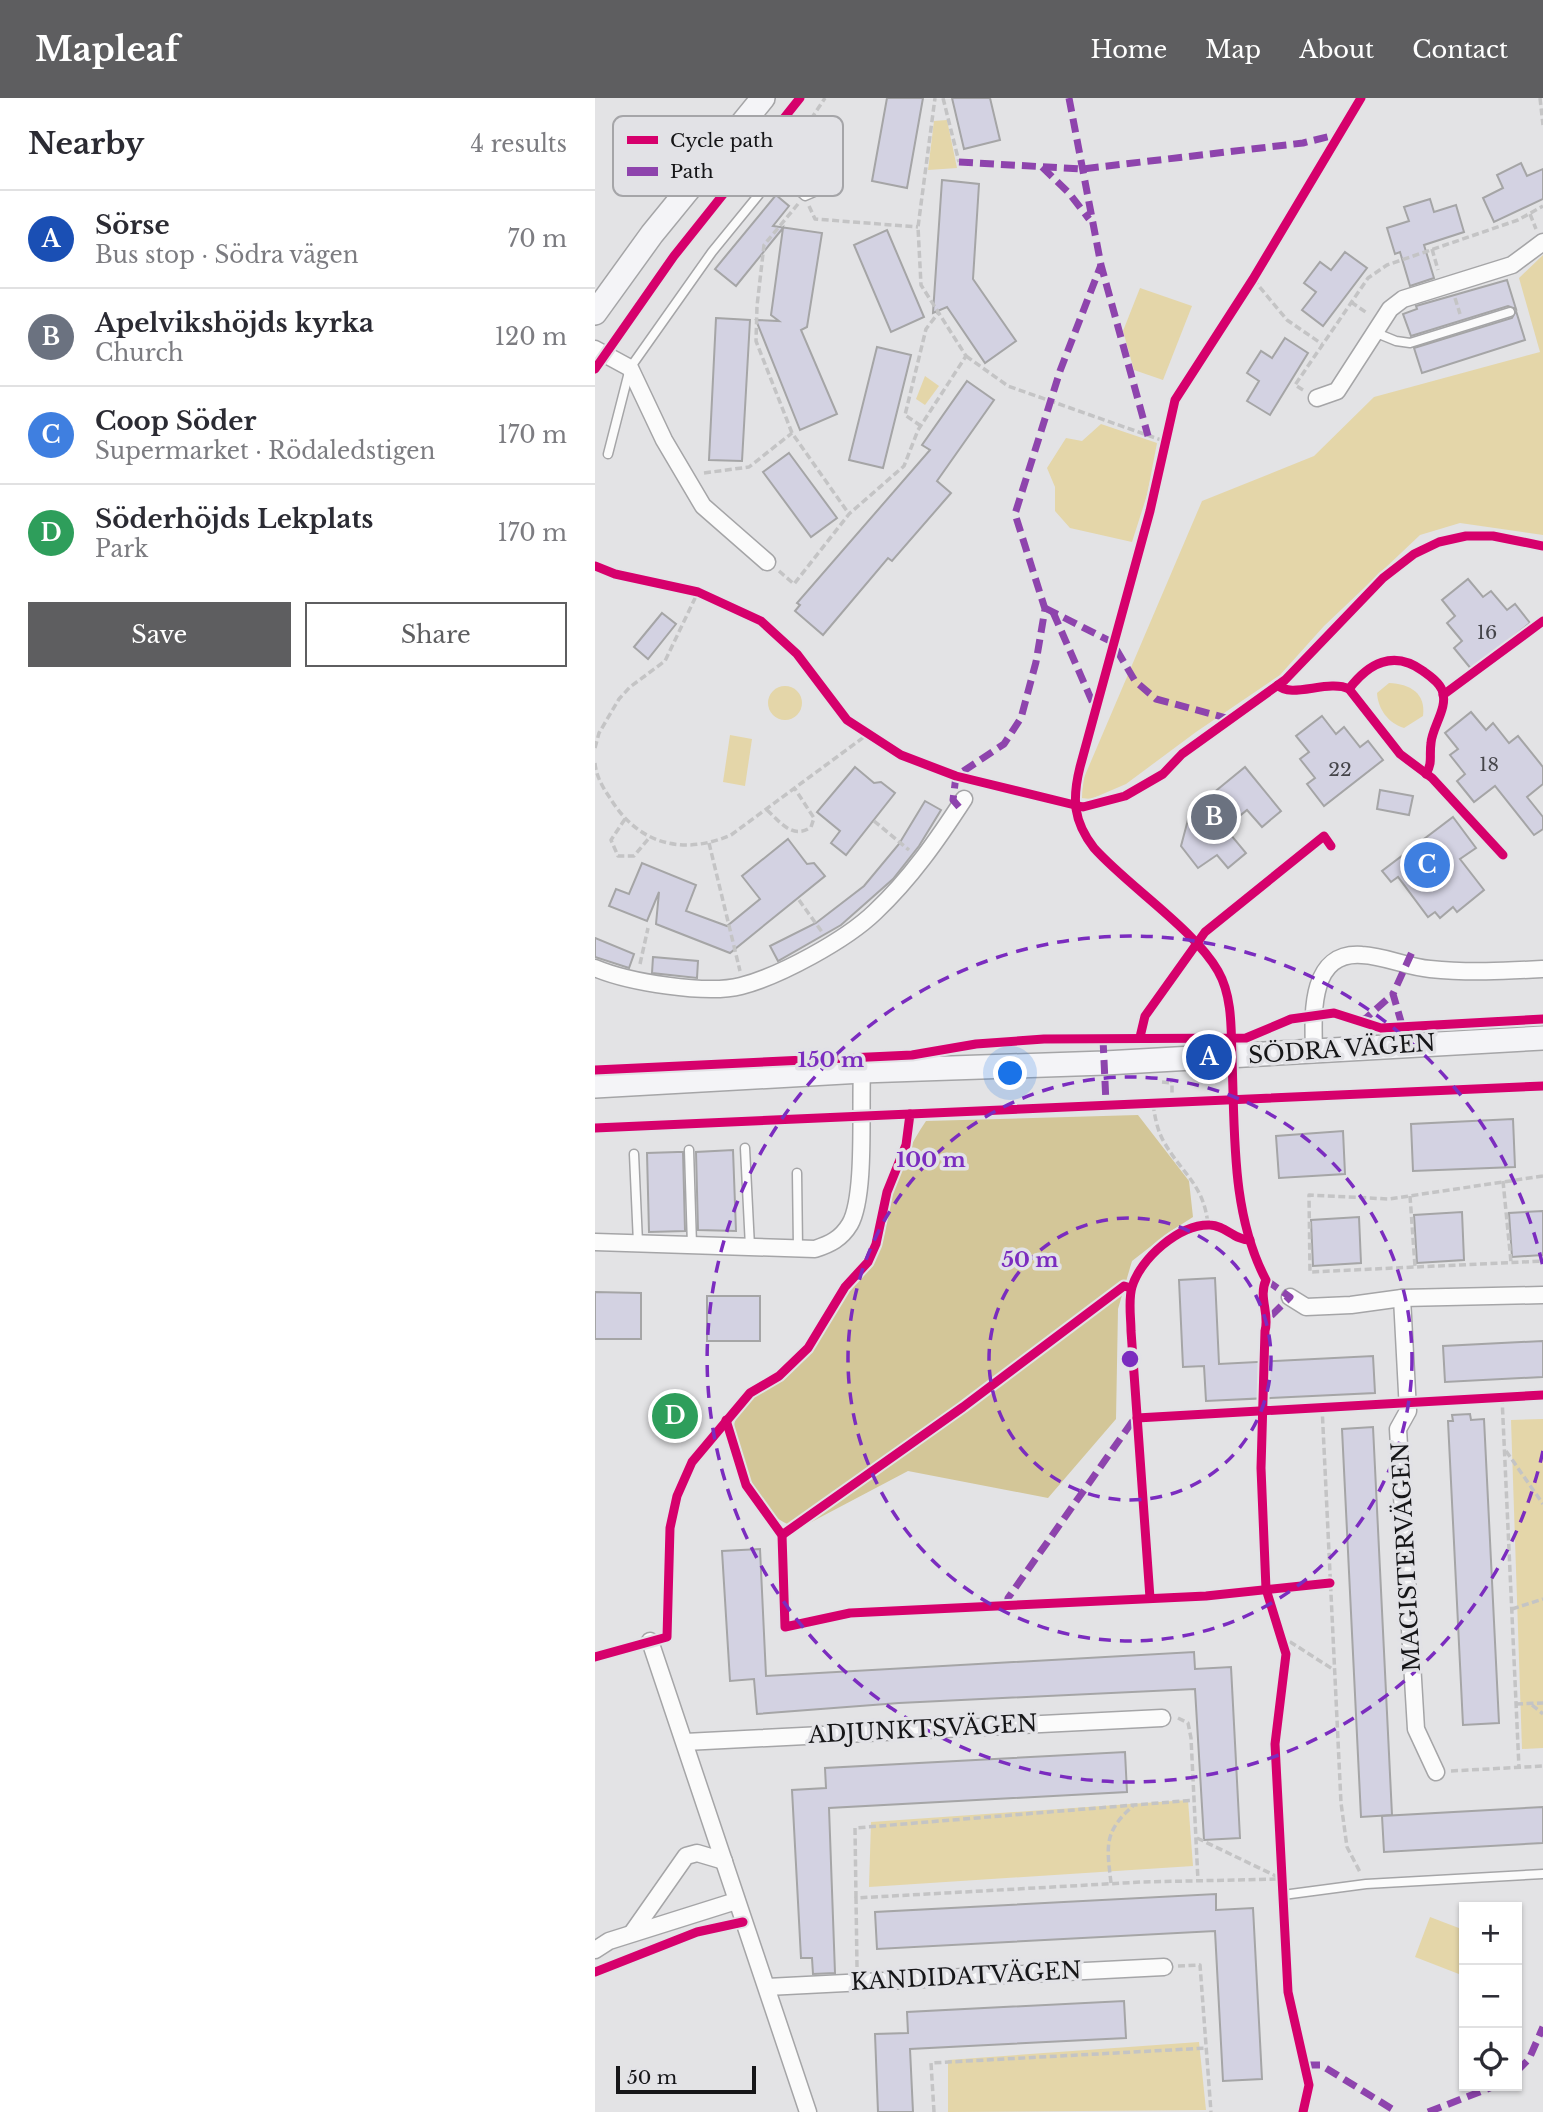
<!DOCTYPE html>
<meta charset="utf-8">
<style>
body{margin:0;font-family:"Libre Baskerville",serif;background:#f2f2f3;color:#2b2b33}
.controls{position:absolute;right:21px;bottom:21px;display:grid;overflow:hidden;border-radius:0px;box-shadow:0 2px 5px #0004}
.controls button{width:63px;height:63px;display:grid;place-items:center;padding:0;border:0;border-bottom:2px solid #e1e1e2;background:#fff;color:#2b2b33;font:35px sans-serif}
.scale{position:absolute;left:21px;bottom:18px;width:140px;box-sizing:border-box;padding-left:7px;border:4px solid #161618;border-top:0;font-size:19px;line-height:24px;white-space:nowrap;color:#161618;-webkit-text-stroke:5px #e2e2e6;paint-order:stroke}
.you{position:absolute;left:416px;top:976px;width:24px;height:24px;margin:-18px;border:5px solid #fff;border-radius:50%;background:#1a73e8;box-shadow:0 0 0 10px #1a73e833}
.badge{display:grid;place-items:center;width:46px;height:46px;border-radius:50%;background:#5e5e60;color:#fff;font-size:23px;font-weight:700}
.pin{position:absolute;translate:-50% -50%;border:4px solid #fff;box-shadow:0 2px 7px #0006}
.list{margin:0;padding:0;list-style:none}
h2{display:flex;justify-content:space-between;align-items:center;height:91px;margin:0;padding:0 28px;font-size:30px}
h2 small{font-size:23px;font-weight:400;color:#7c7c81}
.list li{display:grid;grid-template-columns:46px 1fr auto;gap:21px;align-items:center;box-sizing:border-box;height:98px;padding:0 28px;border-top:2px solid #e1e1e2}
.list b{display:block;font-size:26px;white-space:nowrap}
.list p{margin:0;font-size:23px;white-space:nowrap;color:#7c7c81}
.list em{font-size:23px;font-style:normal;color:#7c7c81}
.actions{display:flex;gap:14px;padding:21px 28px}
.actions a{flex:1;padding:16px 0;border:2px solid #5e5e60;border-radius:0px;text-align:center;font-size:24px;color:#5e5e60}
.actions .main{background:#5e5e60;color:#fff}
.icon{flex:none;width:38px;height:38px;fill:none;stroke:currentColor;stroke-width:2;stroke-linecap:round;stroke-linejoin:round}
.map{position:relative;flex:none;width:948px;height:2014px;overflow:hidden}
header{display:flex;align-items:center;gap:42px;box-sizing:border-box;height:98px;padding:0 35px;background:#5e5e60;color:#fff}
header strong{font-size:33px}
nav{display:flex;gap:38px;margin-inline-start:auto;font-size:24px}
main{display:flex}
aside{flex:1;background:#fff}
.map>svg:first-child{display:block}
</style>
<header>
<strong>Mapleaf</strong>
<nav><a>Home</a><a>Map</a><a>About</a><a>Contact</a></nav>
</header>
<main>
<aside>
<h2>Nearby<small>4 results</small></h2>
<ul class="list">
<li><span class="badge" style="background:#1a4fb4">A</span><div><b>Sörse</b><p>Bus stop · Södra vägen</p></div><em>70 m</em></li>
<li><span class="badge" style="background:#6b7280">B</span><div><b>Apelvikshöjds kyrka</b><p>Church</p></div><em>120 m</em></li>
<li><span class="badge" style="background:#3f7fe0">C</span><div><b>Coop Söder</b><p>Supermarket · Rödaledstigen</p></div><em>170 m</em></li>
<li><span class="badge" style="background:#2e9e5b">D</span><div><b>Söderhöjds Lekplats</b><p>Park</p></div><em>170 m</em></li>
</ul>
<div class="actions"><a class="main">Save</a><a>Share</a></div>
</aside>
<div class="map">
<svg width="948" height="2014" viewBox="0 0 948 2014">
<rect width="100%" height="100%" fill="#e3e3e5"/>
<!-- green -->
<g fill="#e4d6a9">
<polygon points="352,22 362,70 333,72 339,23"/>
<polygon points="948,157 948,437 865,425 825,437 729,528 685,577 601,634 531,686 496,701 486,700 488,682 607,403 719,358 779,299 945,254 924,180"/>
<polygon points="545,190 597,208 568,282 539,272 528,233"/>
<polygon points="330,278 344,288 330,307 321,301"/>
<polygon points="506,326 562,345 552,397 537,444 475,430 460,413 460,389 452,370 471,340 487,343"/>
<path d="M794 585C815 586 831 595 828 618L809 630C793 625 783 611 782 595Z"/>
<circle cx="190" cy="605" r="17"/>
<polygon points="135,637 157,641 150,688 128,684"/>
<polygon points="948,1321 948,1650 927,1651 916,1322"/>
<polygon points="593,1702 598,1768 274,1789 276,1724"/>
<polygon points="835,1819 869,1832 869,1878 820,1859"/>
<polygon points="604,1944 611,2012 353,2014 353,1962"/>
</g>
<!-- forest -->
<path fill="#d3c698" d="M543 1017 594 1083 598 1119 573 1135 537 1163 523 1211 521 1321 453 1400 313 1373 205 1430C181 1425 166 1408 157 1385 149 1366 133 1341 141 1320 153 1291 193 1280 213 1257 230 1239 238 1213 252 1194 261 1182 272 1175 280 1161 291 1142 291 1121 296 1100 302 1073 316 1045 331 1023Z"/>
<!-- building -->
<g fill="#d3d2e2" stroke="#a5a5a6" stroke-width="2">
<polygon points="292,0 328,0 312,90 277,83"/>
<polygon points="357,0 395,0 405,42 369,51"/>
<polygon points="926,65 932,78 948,71 948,101 899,124 888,100 908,90 902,77"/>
<polygon points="347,82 384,86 378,181 421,243 390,265 352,209 338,215"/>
<polygon points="181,97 194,108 178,128 227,135 212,229 206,232 242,316 205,332 161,222 184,223 176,217 188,130 141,188 120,171"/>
<polygon points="835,101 839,114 861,107 869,134 829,147 839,180 815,188 805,154 800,156 792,130 814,123 809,109"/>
<polygon points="292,132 329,219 296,234 259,147"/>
<polygon points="750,154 772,170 728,228 707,212 721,194 709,185 725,164 736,172"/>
<polygon points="912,182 921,211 913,208 816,238 808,216 822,211 821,208"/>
<polygon points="921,213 930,242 827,275 819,250 917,220"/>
<polygon points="121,220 155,222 147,363 114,362"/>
<polygon points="690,240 713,255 675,317 652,303 664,283 652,275 666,253 677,260"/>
<polygon points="282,249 316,257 288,370 254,362"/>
<polygon points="372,283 399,302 342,383 356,395 297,463 293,460 228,537 200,513 205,507 202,505 335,352 327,347"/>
<polygon points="194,355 242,420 216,439 168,374"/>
<polygon points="873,481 888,499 896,493 912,512 920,506 935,525 877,572 859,550 867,543 852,525 860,518 847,502"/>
<polygon points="67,515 81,526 53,561 39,549"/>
<polygon points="876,614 891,632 898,625 914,645 923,638 948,669 948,686 932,699 948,719 948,731 939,737 900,688 879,704 862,683 870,676 855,657 863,651 850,635"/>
<polygon points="727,618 741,636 749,629 765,649 773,643 788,662 729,708 712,686 720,680 705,661 714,654 701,638"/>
<polygon points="260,669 279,685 286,684 300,695 251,757 236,745 245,733 222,714"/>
<polygon points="650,669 686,713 667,729 652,712 630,730 651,755 633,770 622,757 603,770 586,748 595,714"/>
<polygon points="785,692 818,698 814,717 782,711"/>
<polygon points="330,703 346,712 324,748 298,781 246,827 183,863 175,848 221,825 269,788 304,746"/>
<polygon points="858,719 881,750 865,761 889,792 862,814 858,809 845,820 840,814 833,819 803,779 796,784 787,773"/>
<polygon points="193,741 212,766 219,765 230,778 135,855 61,826 64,794 52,823 14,808 21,791 34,796 47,765 101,787 91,813 132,828 165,801 147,778"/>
<polygon points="0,840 39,856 34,870 0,859"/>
<polygon points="58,859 103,863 102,880 57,875"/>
<polygon points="918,1021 920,1069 818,1073 816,1026"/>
<polygon points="748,1033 750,1076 684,1080 681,1038"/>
<polygon points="138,1052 141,1133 103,1132 101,1054"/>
<polygon points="83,1054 88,1054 90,1133 54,1134 52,1055"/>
<polygon points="948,1113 948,1157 917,1159 914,1115"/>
<polygon points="867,1114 869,1162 822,1165 819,1117"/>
<polygon points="764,1119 766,1165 718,1168 716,1122"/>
<polygon points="620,1180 624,1266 778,1258 780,1295 611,1303 609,1268 588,1269 584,1182"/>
<polygon points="0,1194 46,1195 46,1241 0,1241"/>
<rect x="112" y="1198" width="53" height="45"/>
<polygon points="948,1243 948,1279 850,1284 848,1248"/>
<polygon points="875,1316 876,1322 889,1321 904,1625 868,1627 853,1323 858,1323 857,1317"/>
<polygon points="778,1329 797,1717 766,1719 747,1331"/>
<polygon points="165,1451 171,1578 599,1554 600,1571 636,1569 645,1740 609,1742 600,1591 304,1605 162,1616 159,1581 135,1583 127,1453"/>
<polygon points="530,1654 532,1694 234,1710 240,1875 218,1876 217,1860 206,1860 197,1692 231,1690 230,1670"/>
<polygon points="948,1709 948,1745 789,1754 787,1718"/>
<polygon points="621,1796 621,1812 658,1810 667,1981 628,1983 620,1833 282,1851 280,1814"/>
<polygon points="529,1903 531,1940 315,1951 318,2014 283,2014 280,1936 313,1935 312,1914"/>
</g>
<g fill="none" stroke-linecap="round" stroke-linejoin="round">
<defs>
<g id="lane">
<polyline points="779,234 801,243 815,245 915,214"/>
<polyline points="13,356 35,270 117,154 214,35 226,35 232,49 231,89 210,98 183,74"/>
<polyline points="150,1050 155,1149"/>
<polyline points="94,1052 97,1147"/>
<polyline points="39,1056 43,1145"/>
<polyline points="202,1075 203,1150"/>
<polyline points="688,1797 771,1786 948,1776"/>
</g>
<g id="street">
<polyline points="0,251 35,270 69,342 108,408 172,464"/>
<polyline points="722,300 742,293 795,211 808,201 917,167 948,144"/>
<path d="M0 870C33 884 111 897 146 888 185 878 251 842 280 814 316 780 343 741 369 701"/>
<path d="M719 952C718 917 714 853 767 857 790 858 812 869 835 871 873 875 910 873 948 871"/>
<path d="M0 1144 220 1151C235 1146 246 1141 255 1126 271 1098 265 1009 267 973"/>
<polyline points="695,1199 711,1209 756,1207 807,1200 948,1197"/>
<polyline points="807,1200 813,1313 803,1331 821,1631 841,1674"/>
<polyline points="55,1543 213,2014"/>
<polyline points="90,1644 567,1620"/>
<polyline points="37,1835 91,1758 102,1755 129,1763"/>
<polyline points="0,1852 14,1843 141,1803"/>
<polyline points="172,1889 569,1869"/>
</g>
<g id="secondary">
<polyline points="0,215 57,136 168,0"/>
<polyline points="0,988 267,973 510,965 948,940"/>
</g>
</defs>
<!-- lane casing -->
<use href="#lane" stroke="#a5a5a7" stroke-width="11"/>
<!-- street casing -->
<use href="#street" stroke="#a5a5a7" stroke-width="19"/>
<!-- secondary casing -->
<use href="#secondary" stroke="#a5a5a7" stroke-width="26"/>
<!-- path -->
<g stroke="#c4c4c5" stroke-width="3.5" stroke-dasharray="7 3.5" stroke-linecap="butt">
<polyline points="348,0 364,64"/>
<polyline points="945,0 948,27"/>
<polyline points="216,21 230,0"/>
<polyline points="203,106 169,147 162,208 161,243 197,335 254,416"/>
<polyline points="214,108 220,121 323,129"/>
<polyline points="935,116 941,131"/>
<polyline points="837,151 843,172"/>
<polyline points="658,181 692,222 727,246"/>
<polyline points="860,200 865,216"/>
<polyline points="756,204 772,215"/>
<polyline points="371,258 413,288 569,343"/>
<polyline points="708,292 700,287 773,180 792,167 923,122 948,108"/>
<polyline points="326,328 310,317 331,231 344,214"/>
<polyline points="109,375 154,369 197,335"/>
<polyline points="184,473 199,486 254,416 309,368 323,332 371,258 326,187 323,129 340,0"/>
<polyline points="0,650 4,635 24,601 35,589 70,563 103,494"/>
<path d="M0 665C1 678 8 690 15 700 43 746 87 758 136 737L273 636"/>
<path d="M172 712C185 724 198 742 216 729L219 720 200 691"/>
<polyline points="30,721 16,742 23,758 39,758 54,740"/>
<polyline points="279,723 314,752"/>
<polyline points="114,745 145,873"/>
<polyline points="204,802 227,834"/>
<polyline points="45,866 53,830"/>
<polyline points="567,984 577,985 576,981"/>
<polyline points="577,1005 577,985"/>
<path d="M558 1006C560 1019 562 1032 569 1044 587 1076 609 1086 613 1127"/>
<polyline points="948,1078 794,1101 714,1097 715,1174 948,1163"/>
<polyline points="908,1083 916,1164"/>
<polyline points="815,1098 820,1168"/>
<polyline points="907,1299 924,1670"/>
<polyline points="727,1308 746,1705 752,1749 765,1774"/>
<polyline points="911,1353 948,1406"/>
<polyline points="917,1511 948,1501"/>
<polyline points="686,1538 739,1572"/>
<polyline points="921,1606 948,1605"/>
<polyline points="937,1607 948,1616"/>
<polyline points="583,1620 593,1625 596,1640 603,1783"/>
<polyline points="856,1673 948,1668"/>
<polyline points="602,1740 685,1780"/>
<path d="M516 1785C512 1749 508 1734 538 1708"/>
<polyline points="261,1800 260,1730 600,1702"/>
<polyline points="583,1868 605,1867 616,2014"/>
<polyline points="262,1869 261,1800 547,1784 687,1781"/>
<polyline points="339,2014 336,1965 612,1950"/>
</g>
<!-- lane -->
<use href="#lane" stroke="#fbfbfb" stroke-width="8"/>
<!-- street -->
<use href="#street" stroke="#fbfbfb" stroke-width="16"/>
<!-- secondary -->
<use href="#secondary" stroke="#f4f4f7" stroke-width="23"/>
<!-- quiet -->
<g stroke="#8e44ad" stroke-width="7" stroke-dasharray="14 7" stroke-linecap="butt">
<polyline points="474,0 506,167 553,338"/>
<polyline points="364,64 487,71 708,45 744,36"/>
<polyline points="447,69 474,95 494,121"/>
<polyline points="450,510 517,544 540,583 561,601 635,621"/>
<polyline points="458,514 500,610"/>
<polyline points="364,709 358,702 361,678 409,646 426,620 441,564 450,511 420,416 465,273 506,167"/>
<polyline points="764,923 771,920 798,896"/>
<polyline points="807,927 798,896 817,854 816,850"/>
<polyline points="508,941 511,1005"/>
<polyline points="671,1182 695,1199 674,1220"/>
<polyline points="412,1508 413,1500 537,1324 543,1320"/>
<polyline points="711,1967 726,1967 802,2014"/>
<polyline points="922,1973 934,1961 948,1929"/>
<polyline points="833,2014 900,1988"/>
</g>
<defs>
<g id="cycleway">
<polyline points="0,271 79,158 205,0"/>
<polyline points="0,468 20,476 103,494 166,523 202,556 252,622 306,657 361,678 488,709 530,698 568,676 587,656 690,582 788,480 819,456 844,444 871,438 898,438 948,448"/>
<path d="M683 587C695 601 734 581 754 591L805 656 837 680 908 757"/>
<path d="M754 591C773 566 798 551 828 573 835 578 844 584 847 592 854 609 837 629 836 645 834 659 838 664 831 676"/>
<polyline points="848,597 948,523"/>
<polyline points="545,939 550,918 610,834 729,738 736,748"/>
<polyline points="0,972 317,957 381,946 449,941 651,940 696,921 739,915 786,930 948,921"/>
<polyline points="0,1030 315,1016"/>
<polyline points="542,1320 948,1297"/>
<polyline points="131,1322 151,1387 187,1437 190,1529 255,1515 611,1498 735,1485"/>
<polyline points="187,1437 368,1309 529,1188 536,1190"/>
<path d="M555 1500 536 1233C536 1220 533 1202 537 1189 545 1161 584 1126 615 1127 630 1127 639 1142 655 1142"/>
<polyline points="0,1559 72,1539 75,1430 82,1398 97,1364 155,1295 184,1278 213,1250 250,1189 273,1164 281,1146 292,1094 311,1047 315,1016 948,988"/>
<polyline points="0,1874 102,1834 148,1824"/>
<path d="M708 2014 714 1987 693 1894 680 1646 691 1556 671 1491 666 1370 670 1233C675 1216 663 1199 671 1182 636 1116 640 1035 637 962 636 934 638 899 623 873 599 831 533 788 499 750 478 723 477 701 485 669L555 413 580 302 658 181 766 0"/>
</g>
</defs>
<!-- cycleway casing -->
<use href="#cycleway" stroke="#e2e2e6" stroke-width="13"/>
<!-- cycleway -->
<use href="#cycleway" stroke="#d6006c" stroke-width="9"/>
</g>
<!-- distance rings -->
<g fill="none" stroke="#7b2cbf" stroke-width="3.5" stroke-dasharray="12 9">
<circle cx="535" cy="1261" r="141"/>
<circle cx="535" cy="1261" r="282"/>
<path d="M948 1353A423 423 0 1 1 948 1169"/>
</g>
<g text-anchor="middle" stroke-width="7" stroke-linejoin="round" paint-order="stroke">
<!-- number labels -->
<g font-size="19" fill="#45454a">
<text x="892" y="541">16</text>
<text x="894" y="673">18</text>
<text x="745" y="678">22</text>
</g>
<!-- street labels -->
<g font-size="23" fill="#161618" stroke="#e2e2e6">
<text transform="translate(747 951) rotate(-4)" y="8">SÖDRA VÄGEN</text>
<text transform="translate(811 1459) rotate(-93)" y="8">MAGISTERVÄGEN</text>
<text transform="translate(328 1631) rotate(-3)" y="8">ADJUNKTSVÄGEN</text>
<text transform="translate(371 1878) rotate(-3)" y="8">KANDIDATVÄGEN</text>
</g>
</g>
<!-- legend -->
<rect x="18" y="18" width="230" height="80" rx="10" fill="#e2e2e6" stroke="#a5a5a8" stroke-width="2"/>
<rect x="32" y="38" width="31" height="8" fill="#d6006c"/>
<rect x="32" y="69" width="31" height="9" fill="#8e44ad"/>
<g font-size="19" fill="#161618">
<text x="75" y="49">Cycle path</text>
<text x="75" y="80">Path</text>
</g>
<circle cx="535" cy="1261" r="10" fill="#7b2cbf" stroke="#e2e2e6" stroke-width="3.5"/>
<g font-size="21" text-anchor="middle" font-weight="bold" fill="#7b2cbf" stroke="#e2e2e6" stroke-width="7" stroke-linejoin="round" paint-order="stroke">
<text x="236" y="969">150 m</text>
<text x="336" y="1069">100 m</text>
<text x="435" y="1169">50 m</text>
</g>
</svg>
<div class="controls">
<button>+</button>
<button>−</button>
<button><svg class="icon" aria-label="locate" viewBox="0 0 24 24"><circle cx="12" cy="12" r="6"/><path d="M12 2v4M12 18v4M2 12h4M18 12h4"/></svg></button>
</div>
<div class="scale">50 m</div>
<div class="you"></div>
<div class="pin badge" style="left:614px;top:959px;background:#1a4fb4">A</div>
<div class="pin badge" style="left:619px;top:719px;background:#6b7280">B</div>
<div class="pin badge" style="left:832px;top:767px;background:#3f7fe0">C</div>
<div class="pin badge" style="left:80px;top:1318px;background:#2e9e5b">D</div>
</div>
</main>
